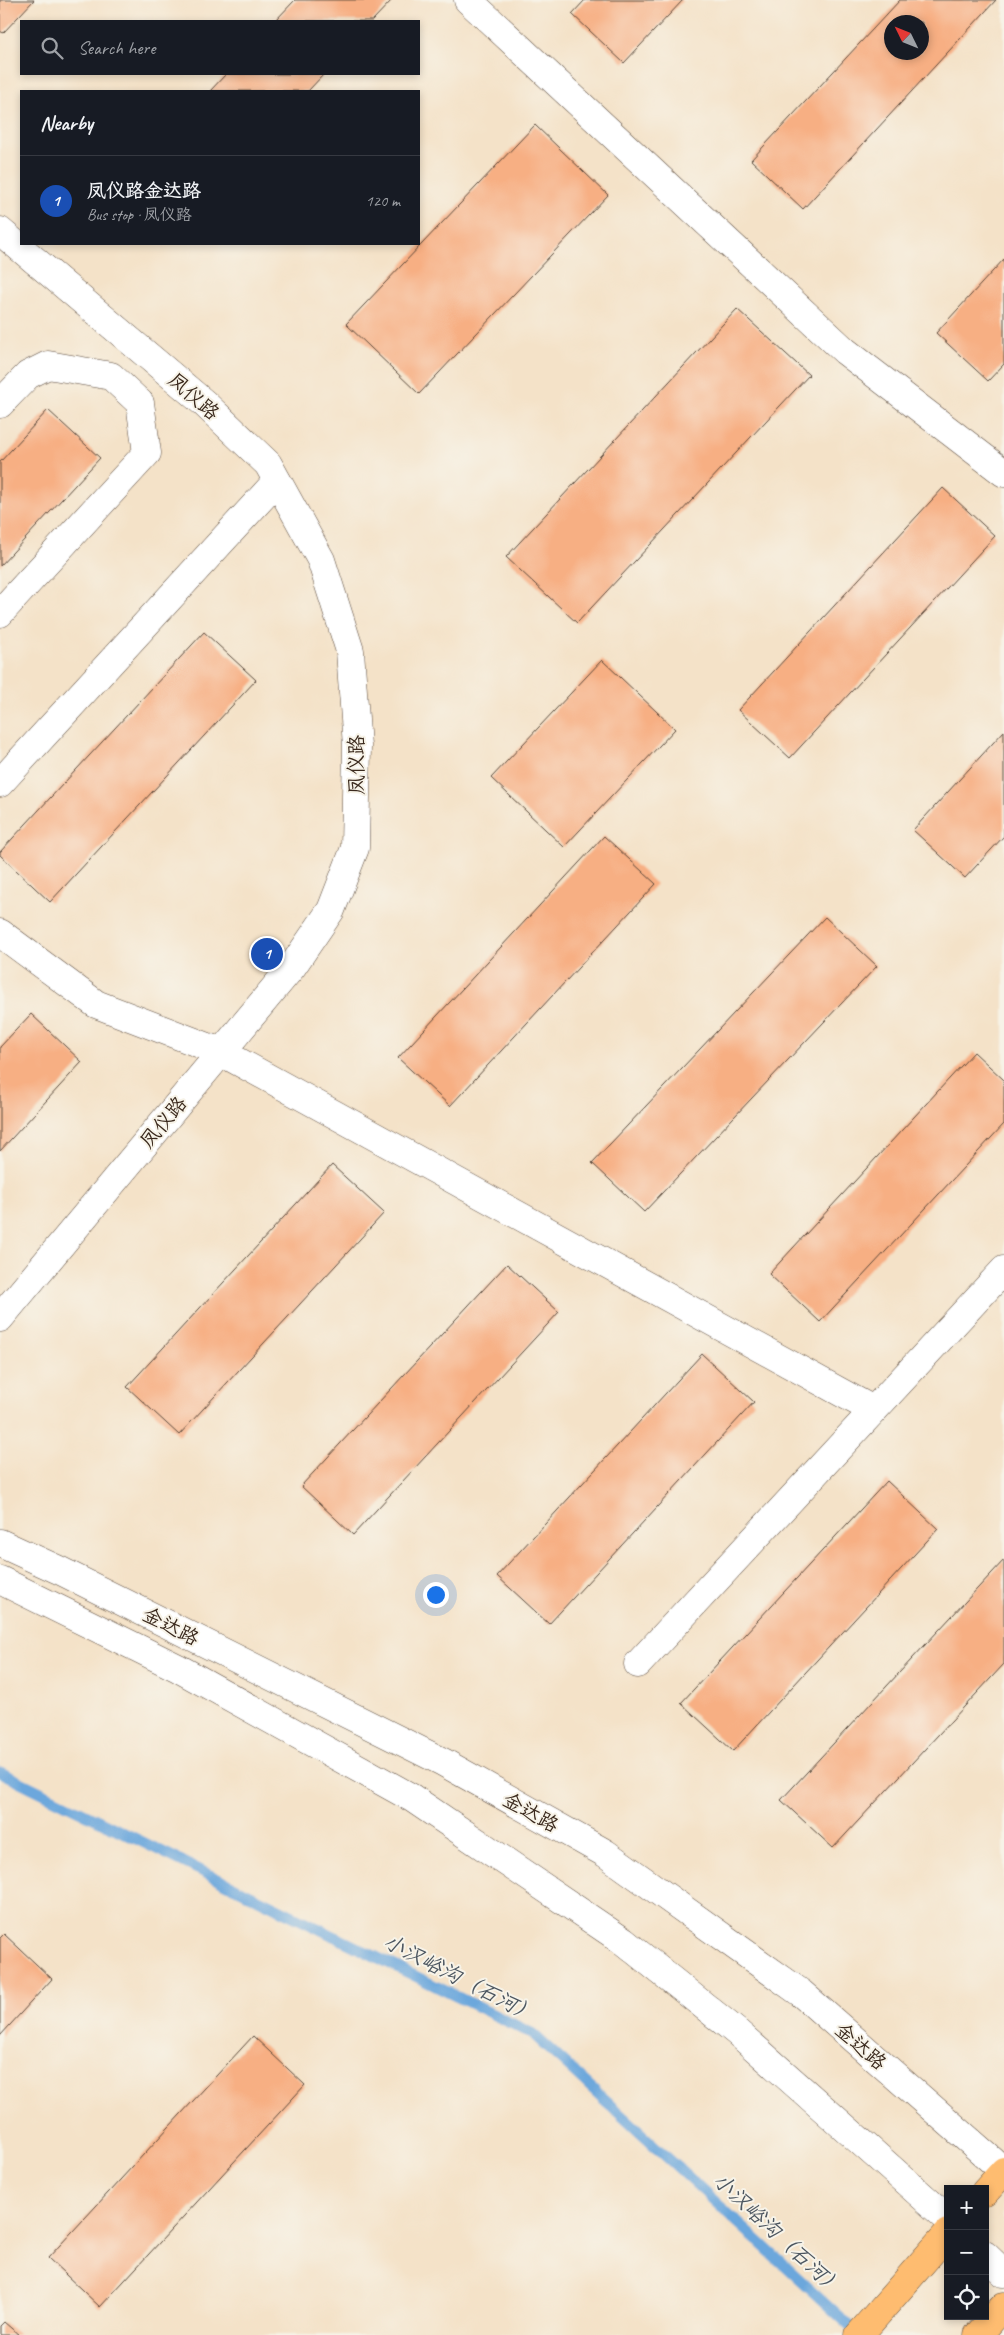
<!DOCTYPE html>
<meta charset="utf-8">
<style>
body{margin:0;font-family:Caveat,"LXGW WenKai TC",sans-serif;background:#242831;color:#f1f3f6}
.controls{position:absolute;right:15px;bottom:15px;display:grid;overflow:hidden;border-radius:0px;box-shadow:0 2px 8px #0003}
.controls button{width:45px;height:45px;display:grid;place-items:center;padding:0;border:0;border-bottom:1px solid #363941;background:#171b24;color:#f1f3f6;font:25px sans-serif}
.compass{position:absolute;left:884px;top:15px;width:45px;height:45px;border-radius:50%;background:#171b24;box-shadow:0 2px 8px #0003;rotate:313deg}
.you{position:absolute;left:435px;top:1594px;width:18px;height:18px;margin:-12px;border:4px solid #fff;border-radius:50%;background:#1a73e8;box-shadow:0 0 0 8px #1a73e833}
.badge{display:grid;place-items:center;width:32px;height:32px;border-radius:50%;background:#2563eb;color:#fff;font-size:16px;font-weight:700}
.pin{position:absolute;translate:-50% -50%;border:2px solid #fff;box-shadow:0 1px 5px #0006}
.list{margin:0;padding:0;list-style:none}
h2{display:flex;justify-content:space-between;align-items:center;height:65px;margin:0;padding:0 20px;font-size:21px}
h2 small{font-size:16px;font-weight:400;color:#9ea1a6}
.list li{display:grid;grid-template-columns:32px 1fr auto;gap:15px;align-items:center;box-sizing:border-box;height:90px;padding:0 20px;border-top:1px solid #363941}
.list b{display:block;font-size:19px;white-space:nowrap}
.list p{margin:0;font-size:16px;white-space:nowrap;color:#9ea1a6}
.list em{font-size:16px;font-style:normal;color:#9ea1a6}
.icon{flex:none;width:28px;height:28px;fill:none;stroke:currentColor;stroke-width:2;stroke-linecap:round;stroke-linejoin:round}
.map{position:relative;flex:none;width:1004px;height:2335px;overflow:hidden}
.search{position:absolute;background:#171b24;box-shadow:0 2px 8px #0003;left:20px;top:20px;width:400px;height:55px;display:flex;align-items:center;gap:12px;box-sizing:border-box;padding:0 18px;border-radius:0px;color:#9ea1a6;font-size:19px}
.panel{position:absolute;background:#171b24;box-shadow:0 2px 8px #0003;left:20px;top:90px;width:400px;height:155px;border-radius:0px}
.map>svg:first-child{display:block}
</style>
<div class="map">
<svg width="1004" height="2335" viewBox="0 0 1004 2335">
<rect width="100%" height="100%" fill="#f7f3e8"/>
<filter id="ink" filterUnits="userSpaceOnUse"><feTurbulence type="fractalNoise" baseFrequency=".02" numOctaves="2"/><feDisplacementMap in="SourceGraphic" scale="10" xChannelSelector="R" yChannelSelector="G"/><feConvolveMatrix kernelMatrix="1 2 1 2 8 2 1 2 1" color-interpolation-filters="sRGB"/></filter>
<filter id="wash" filterUnits="userSpaceOnUse"><feTurbulence type="fractalNoise" baseFrequency=".0096" numOctaves="4" result="noise"/><feDisplacementMap in="SourceGraphic" scale="20" xChannelSelector="R" yChannelSelector="G"/><feGaussianBlur stdDeviation="1.12" result="paint"/><feColorMatrix in="noise" values="0 0 0 0 0 0 0 0 0 0 0 0 0 0 0 0 0 1.4 0 .05"/><feComposite in="paint" operator="in"/></filter>
<g filter="url(#wash)">
<rect width="100%" height="100%" fill="#f4e2c8"/>
<g fill="none" stroke-linecap="round" stroke-linejoin="round">
<!-- stream -->
<polyline stroke="#6ca7dc" stroke-width="11" points="0,1772 533,2034 860,2335"/>
</g>
<g id="blocks">
<!-- building -->
<g fill="#f7af83" fill-rule="evenodd">
<polygon points="0,0 34,0 3,33 0,31"/>
<polygon points="295,0 392,0 372,21 275,21"/>
<polygon points="585,0 683,0 624,63 572,14"/>
<path d="M900 0H996L803 209 751 160ZM892 22H922V52H892Z"/>
<polygon points="226,74 324,74 308,91 210,91"/>
<polygon points="535,125 608,195 419,394 346,324"/>
<polygon points="1004,259 1004,364 988,381 936,333"/>
<polygon points="737,309 809,375 577,623 506,557"/>
<polygon points="48,410 100,458 0,566 0,462"/>
<polygon points="943,488 995,536 790,758 738,710"/>
<polygon points="204,632 256,680 50,902 0,855 0,852"/>
<polygon points="602,660 675,729 564,847 491,778"/>
<polygon points="1004,731 1004,836 965,878 913,830"/>
<polygon points="604,836 656,884 450,1106 398,1058"/>
<polygon points="825,917 877,966 644,1212 592,1163"/>
<polygon points="31,1014 82,1062 0,1151 0,1047"/>
<polygon points="974,1052 1004,1080 1004,1124 820,1322 769,1274"/>
<polygon points="332,1165 384,1213 179,1435 127,1387"/>
<polygon points="507,1264 559,1312 353,1535 301,1486"/>
<polygon points="702,1354 754,1402 549,1624 497,1576"/>
<polygon points="887,1481 938,1529 733,1751 681,1703"/>
<polygon points="1004,1560 1004,1664 833,1848 781,1800"/>
<polygon points="4,1934 52,1979 0,2036 0,1938"/>
<polygon points="253,2036 305,2085 100,2307 48,2258"/>
<polygon points="4,2322 19,2335 0,2335 0,2326"/>
</g>
</g>
</g>
<g filter="url(#ink)">
<use href="#blocks" fill-opacity="0" stroke="#574638" stroke-width="1"/>
<g fill="none" stroke-linecap="round" stroke-linejoin="round">
<defs>
<g id="minor">
<polyline points="468,0 845,351 1004,473"/>
<polyline points="0,231 204,403 268,464 321,560 350,651 357,746 355,848 331,910 292,967 0,1318"/>
<polyline points="0,404 28,375 48,365 111,376 140,403 147,453 0,613"/>
<polyline points="0,783 277,481"/>
<polyline points="0,933 96,1004 221,1052 873,1410"/>
<polyline points="0,1543 61,1571 443,1762 605,1853 801,1993 1004,2171"/>
<polyline points="0,1580 178,1668 412,1798 623,1941 738,2033 948,2219"/>
<polyline points="638,1664 1004,1270"/>
<polyline points="985,2255 1004,2273"/>
</g>
<g id="major">
<polyline points="985,2192 1004,2171"/>
<polyline points="859,2335 948,2233"/>
<polyline points="978,2335 1004,2306"/>
</g>
</defs>
<!-- minor casing -->
<use href="#minor" stroke="#574638" stroke-width="29"/>
<!-- major casing -->
<use href="#major" stroke="#574638" stroke-width="29"/>
<!-- minor -->
<use href="#minor" stroke="#fff" stroke-width="28"/>
<!-- major -->
<use href="#major" stroke="#febc70" stroke-width="28"/>
</g>
</g>
<g text-anchor="middle" stroke-width="4" stroke-linejoin="round" paint-order="stroke">
<!-- street labels -->
<g font-size="20" fill="#3b2a1e" stroke="#f7f3e8">
<text transform="translate(194 396) rotate(41)" y="7">凤仪路</text>
<text transform="translate(356 765) rotate(-90)" y="7">凤仪路</text>
<text transform="translate(163 1122) rotate(-50)" y="7">凤仪路</text>
<text transform="translate(171 1626) rotate(27)" y="7">金达路</text>
<text transform="translate(531 1812) rotate(29)" y="7">金达路</text>
<text transform="translate(861 2046) rotate(41)" y="7">金达路</text>
</g>
<!-- water labels -->
<g font-size="21" font-style="italic" fill="#4c5660" stroke="#f7f3e8">
<text transform="translate(460 1978) rotate(27)" y="7">小汉峪沟（石河）</text>
<text transform="translate(778 2234) rotate(43)" y="7">小汉峪沟（石河）</text>
</g>
</g>
</svg>
<div class="controls">
<button>+</button>
<button>−</button>
<button><svg class="icon" aria-label="locate" viewBox="0 0 24 24"><circle cx="12" cy="12" r="6"/><path d="M12 2v4M12 18v4M2 12h4M18 12h4"/></svg></button>
</div>
<svg class="compass" viewBox="-18 -18 36 36"><path d="M0-13l5 13h-10z" fill="#e53935"/><path d="M0 13l5-13h-10z" fill="#9ea1a6"/></svg>
<div class="you"></div>
<div class="pin badge" style="left:267px;top:954px;background:#1a4fb4">1</div>
<div class="search"><svg class="icon" aria-label="search" viewBox="0 0 24 24"><circle cx="10" cy="10" r="6"/><path d="M15 15l6 6"/></svg>Search here</div>
<section class="panel">
<h2>Nearby<small></small></h2>
<ul class="list">
<li><span class="badge" style="background:#1a4fb4">1</span><div><b>凤仪路金达路</b><p>Bus stop · 凤仪路</p></div><em>120 m</em></li>
</ul>
</section>
</div>
